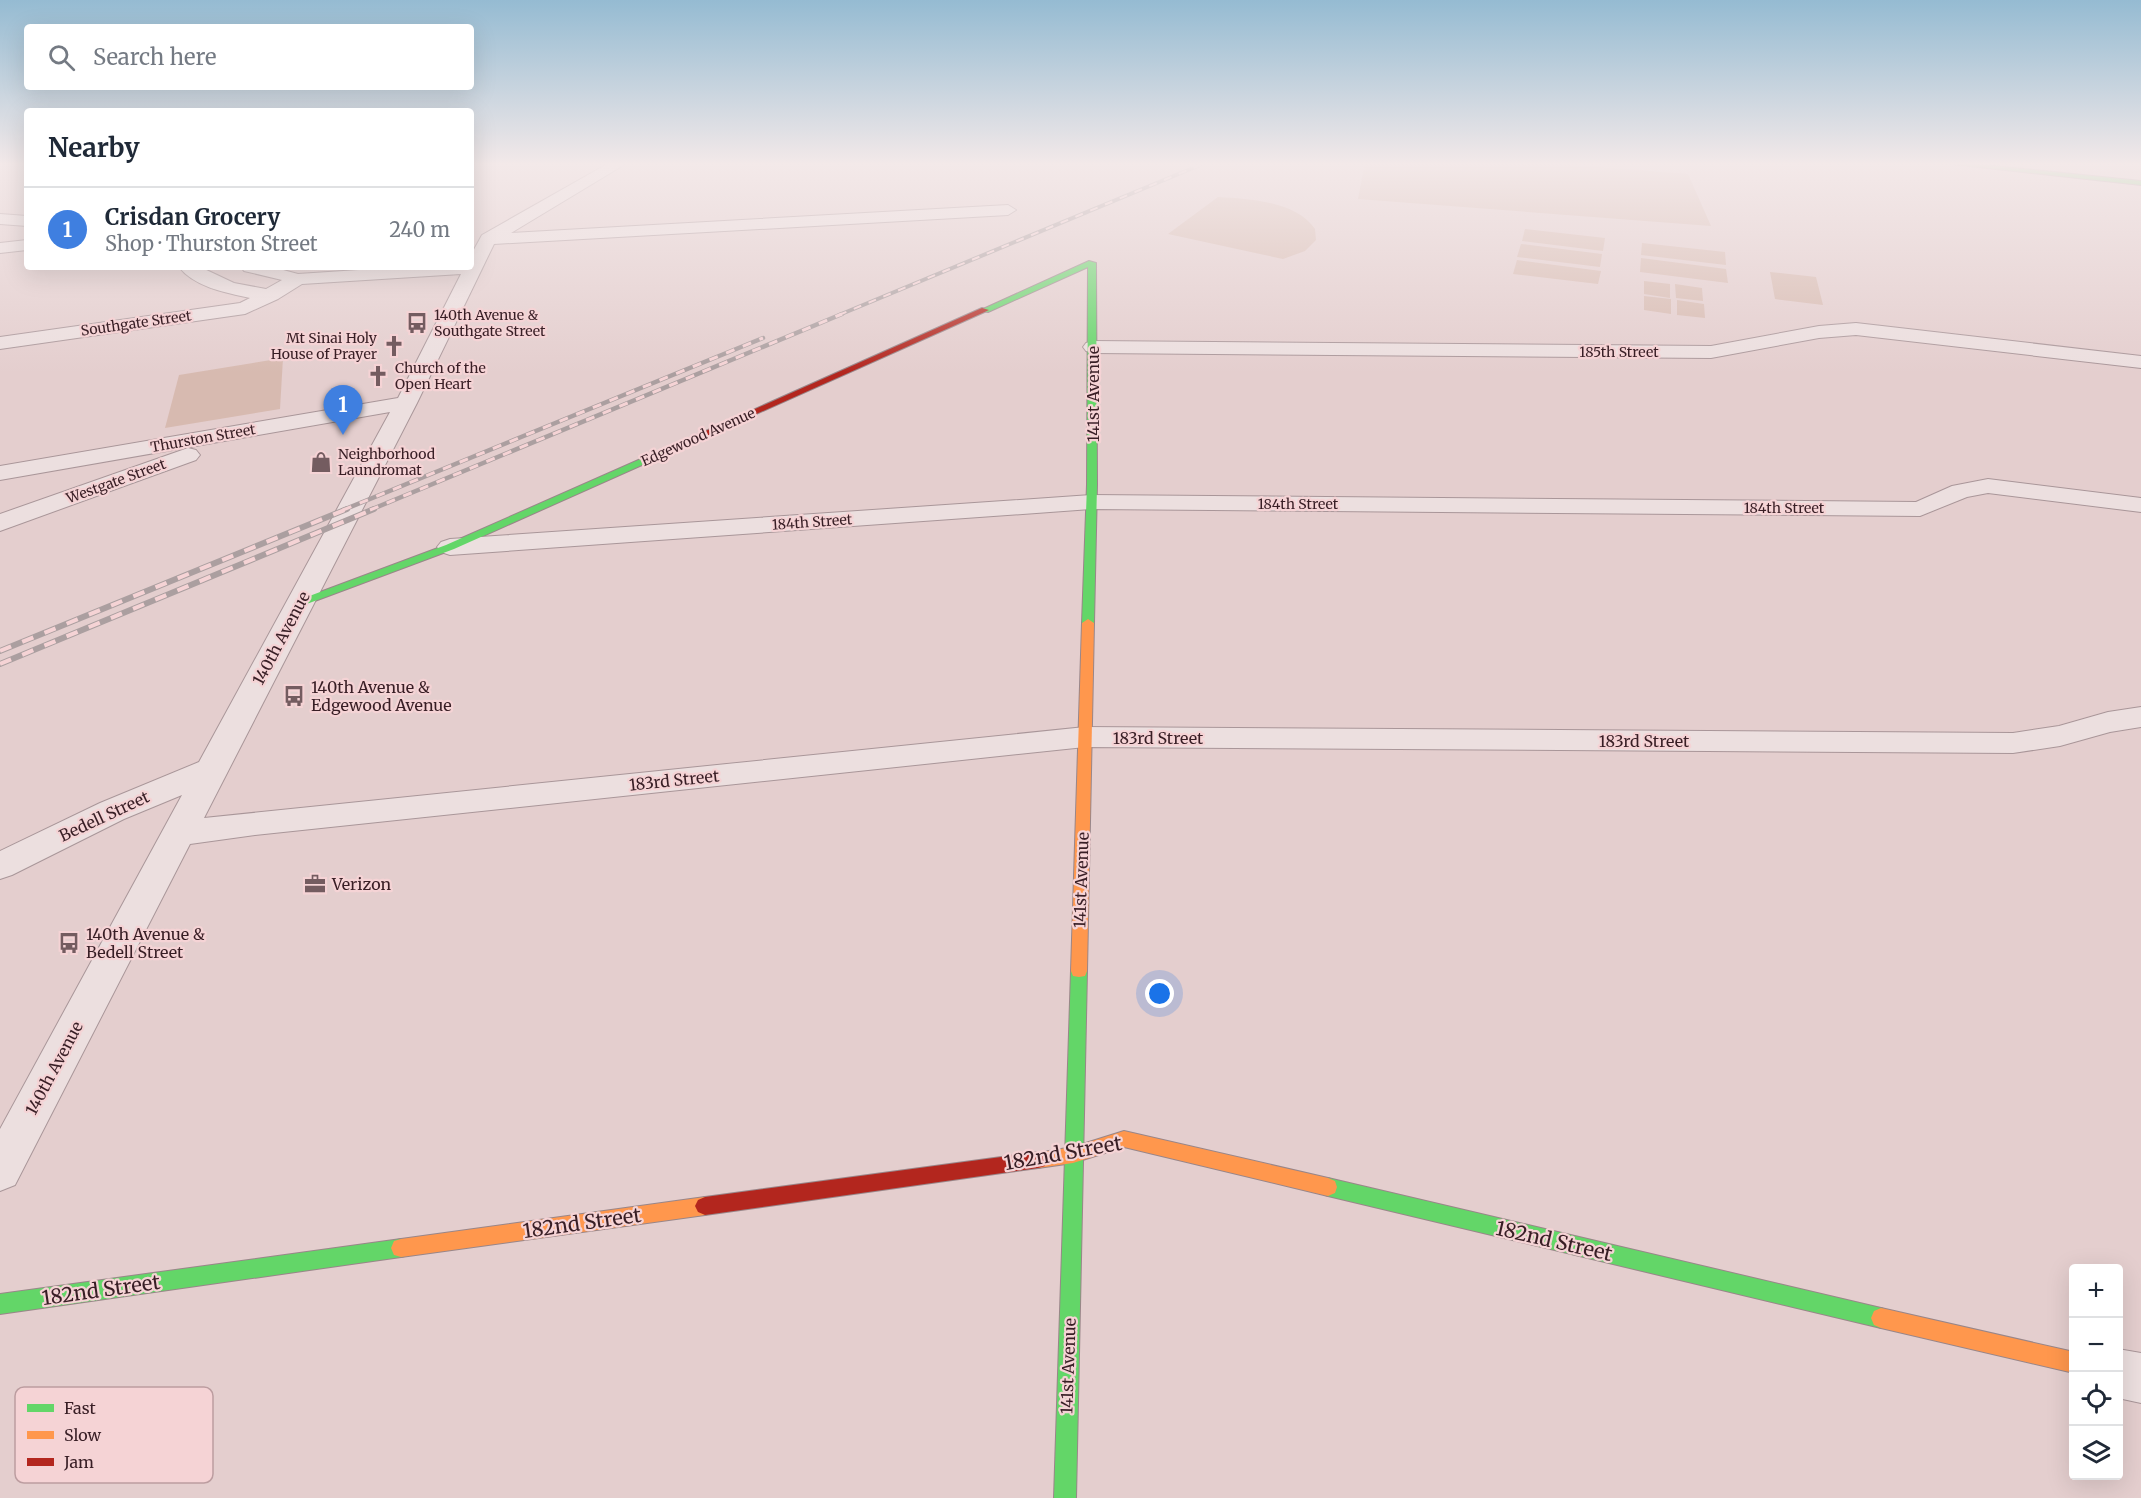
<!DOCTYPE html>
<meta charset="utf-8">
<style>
body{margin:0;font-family:Merriweather,serif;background:#f6f6f7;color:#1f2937}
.controls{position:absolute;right:18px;bottom:18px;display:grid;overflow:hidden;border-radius:6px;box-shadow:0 6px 24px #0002}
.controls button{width:54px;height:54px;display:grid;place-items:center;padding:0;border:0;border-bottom:2px solid #e0e1e3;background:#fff;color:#1f2937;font:30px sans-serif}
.you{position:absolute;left:1160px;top:994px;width:21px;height:21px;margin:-15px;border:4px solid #fff;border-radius:50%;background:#1a73e8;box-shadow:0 0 0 9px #1a73e833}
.badge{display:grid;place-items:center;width:39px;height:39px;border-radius:50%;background:#0b8043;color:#fff;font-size:20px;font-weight:700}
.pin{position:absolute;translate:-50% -50px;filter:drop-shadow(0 2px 3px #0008)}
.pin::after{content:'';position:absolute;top:32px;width:21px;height:18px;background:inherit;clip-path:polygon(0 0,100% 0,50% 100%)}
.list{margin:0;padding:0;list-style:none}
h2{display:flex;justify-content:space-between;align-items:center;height:78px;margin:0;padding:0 24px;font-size:26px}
h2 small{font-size:20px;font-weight:400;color:#747a83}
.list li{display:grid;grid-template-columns:39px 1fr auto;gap:18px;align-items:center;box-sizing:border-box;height:84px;padding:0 24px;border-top:2px solid #e0e1e3}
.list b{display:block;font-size:22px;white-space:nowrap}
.list p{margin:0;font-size:20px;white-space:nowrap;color:#747a83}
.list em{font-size:20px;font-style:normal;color:#747a83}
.icon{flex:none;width:33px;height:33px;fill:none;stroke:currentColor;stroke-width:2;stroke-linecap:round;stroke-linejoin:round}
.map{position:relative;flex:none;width:2141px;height:1498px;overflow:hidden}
.search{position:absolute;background:#fff;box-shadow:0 6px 24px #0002;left:24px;top:24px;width:450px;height:66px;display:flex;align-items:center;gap:15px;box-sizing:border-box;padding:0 21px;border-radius:6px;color:#747a83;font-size:22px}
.panel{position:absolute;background:#fff;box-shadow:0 6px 24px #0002;left:24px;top:108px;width:450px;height:162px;border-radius:6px}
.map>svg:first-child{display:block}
</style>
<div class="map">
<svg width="2141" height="1498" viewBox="0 0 2141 1498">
<rect width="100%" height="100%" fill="#e4cece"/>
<!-- green -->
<g fill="#d7bab0">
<polygon points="1365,163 1544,163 1688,174 1711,226 1358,199"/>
<path d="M1218 197C1249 199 1296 201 1315 229L1316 240 1305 251 1283 259 1168 234Z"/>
<polygon points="1525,229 1605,238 1603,251 1522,241"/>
<polygon points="1642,243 1725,252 1726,265 1641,255"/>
<polygon points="1521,244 1602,254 1600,267 1517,257"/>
<polygon points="1641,258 1726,269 1728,283 1640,272"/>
<polygon points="1517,260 1601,271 1598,284 1513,274"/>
<polygon points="1770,272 1816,277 1823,305 1775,299"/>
<polygon points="1644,281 1670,284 1670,298 1644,294"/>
<polygon points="1675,284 1702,288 1703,301 1676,298"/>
<polygon points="1644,296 1671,299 1671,314 1644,310"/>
<polygon points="1677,300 1704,304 1705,318 1677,315"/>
<polygon points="283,358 280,409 165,428 179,375"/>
</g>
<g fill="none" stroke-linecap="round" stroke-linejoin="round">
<defs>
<g id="street">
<path d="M609 163H627L511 233 1008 205 1016 210 1008 215 494 244 417 403 204 818 1085 727 2013 733 2059 726 2108 712 2141 707V727L2110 732 2060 746 2013 753 1085 747 255 835 190 844 15 1185 0 1191V1129L182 795 124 819 12 875 0 879V851L100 803 199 762 390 412 0 480V466L398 398 461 274 302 284 278 299 245 314 0 349V337L240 303 250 298C227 293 194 287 179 267H200L234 283 266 289 282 280 244 271 241 267H272L298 274 404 267H471V255L482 235Z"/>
<polygon points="0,214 27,216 27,226 0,224"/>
<polygon points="27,240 27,250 0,253 0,243"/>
<polygon points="1856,323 2141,356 2141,368 1856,335 1819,338 1711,358 1093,353 1086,351 1083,347 1086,343 1093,341 1711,346 1819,326"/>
<polygon points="188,448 196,450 200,455 196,460 0,531 0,514"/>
<polygon points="1988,479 2141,498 2141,512 1988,493 1967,497 1920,516 1091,509 450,555 441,552 437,547 441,542 450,539 1091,495 1916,502 1952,486"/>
<polygon points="2118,1349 2141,1353 2141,1403 2118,1398"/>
</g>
<g id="fast">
<polygon points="1942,163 1967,163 2141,181 2141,185"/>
<polygon points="1089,261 1096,263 1097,485 1094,623 1088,627 1082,623 1087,485 1088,267 988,312 981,310"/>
<polygon points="677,443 680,444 680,448 454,549 304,605 296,605 294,603 296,601 446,545"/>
<polygon points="1079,965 1085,966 1087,971 1076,1498 1054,1498 1071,971 1073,966"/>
<polygon points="1328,1178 1881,1308 1888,1311 1891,1318 1888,1325 1881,1328 1328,1196 1321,1193 1319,1187 1321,1181"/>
<polygon points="401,1239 408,1241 411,1248 408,1255 401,1257 0,1314 0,1294"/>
</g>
<g id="slow">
<polygon points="1088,619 1094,623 1087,971 1085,976 1079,977 1073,976 1071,971 1082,623"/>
<polygon points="1124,1131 1328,1178 1335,1181 1337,1187 1335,1193 1328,1196 1124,1147 1073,1163 1038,1168 1031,1166 1029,1160 1031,1154 1073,1147"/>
<polygon points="705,1197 712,1200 715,1206 712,1212 705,1215 401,1257 394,1255 391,1248 394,1241 401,1239"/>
<polygon points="1881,1308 2074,1352 2074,1373 1881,1328 1874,1325 1871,1318 1874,1311"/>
</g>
<g id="jam">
<polygon points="982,308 989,310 680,448 672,446"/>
<polygon points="1038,1152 1045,1154 1047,1160 1045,1166 1038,1168 705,1215 698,1212 695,1206 698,1200 705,1197"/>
</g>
</defs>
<!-- street casing -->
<use href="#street" stroke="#a99699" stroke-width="2"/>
<!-- fast casing -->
<use href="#fast" stroke="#998689" stroke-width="2"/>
<!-- slow casing -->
<use href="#slow" stroke="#998689" stroke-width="2"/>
<!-- jam casing -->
<use href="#jam" stroke="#998689" stroke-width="2"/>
<!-- street -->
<use href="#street" fill="#ecdfdf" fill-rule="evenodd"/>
<!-- fast -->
<use href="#fast" fill="#63d668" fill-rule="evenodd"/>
<!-- slow -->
<use href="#slow" fill="#ff974d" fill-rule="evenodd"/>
<!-- jam -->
<use href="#jam" fill="#b3261e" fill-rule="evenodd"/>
<defs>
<polyline id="rail-far2" points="839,315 1205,163"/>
<g id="rail-far1">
<polyline points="343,510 763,338"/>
<polyline points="370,510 842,314"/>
</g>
<g id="rail">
<polyline points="0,651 347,509"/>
<polyline points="0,664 374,509"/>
</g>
</defs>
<!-- rail-far2 casing -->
<use href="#rail-far2" stroke="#ab9fa0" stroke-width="4"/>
<!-- rail-far1 casing -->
<use href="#rail-far1" stroke="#ab9fa0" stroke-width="4.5"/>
<!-- rail casing -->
<use href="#rail" stroke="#ab9fa0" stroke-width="6"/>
<!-- rail-far2 -->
<use href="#rail-far2" stroke="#f5d3d5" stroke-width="2" stroke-dasharray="8" stroke-linecap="butt"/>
<!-- rail-far1 -->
<use href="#rail-far1" stroke="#f5d3d5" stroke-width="3" stroke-dasharray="9" stroke-linecap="butt"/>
<!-- rail -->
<use href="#rail" stroke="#f5d3d5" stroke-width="4" stroke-dasharray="12" stroke-linecap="butt"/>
</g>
<!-- sky -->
<linearGradient id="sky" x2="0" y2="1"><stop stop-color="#95bbd2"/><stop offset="0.44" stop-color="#f3e9e9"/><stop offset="1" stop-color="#f3e9e9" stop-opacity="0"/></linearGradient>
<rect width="2141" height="373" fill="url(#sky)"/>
<!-- icons -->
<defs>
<symbol id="bus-bare" viewBox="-9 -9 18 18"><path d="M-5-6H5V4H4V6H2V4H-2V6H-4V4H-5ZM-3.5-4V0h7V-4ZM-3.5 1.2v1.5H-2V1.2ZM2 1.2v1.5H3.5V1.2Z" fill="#745c60" stroke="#f5d3d5" stroke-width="2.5" paint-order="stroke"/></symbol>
<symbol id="church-bare" viewBox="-9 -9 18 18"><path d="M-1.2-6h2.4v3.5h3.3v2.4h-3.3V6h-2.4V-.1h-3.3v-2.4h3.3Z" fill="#745c60" stroke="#f5d3d5" stroke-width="2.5" paint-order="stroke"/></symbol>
<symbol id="shop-bare" viewBox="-9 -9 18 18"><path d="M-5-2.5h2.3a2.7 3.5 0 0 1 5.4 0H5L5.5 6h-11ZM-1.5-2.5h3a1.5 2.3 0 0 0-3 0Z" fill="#745c60" stroke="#f5d3d5" stroke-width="2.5" paint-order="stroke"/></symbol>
<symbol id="office-bare" viewBox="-9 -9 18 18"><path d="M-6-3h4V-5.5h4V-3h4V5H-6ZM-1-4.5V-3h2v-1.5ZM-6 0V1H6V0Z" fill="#745c60" stroke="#f5d3d5" stroke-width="2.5" paint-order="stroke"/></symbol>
</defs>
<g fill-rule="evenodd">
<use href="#bus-bare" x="402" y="308" width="30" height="30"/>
<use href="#church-bare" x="379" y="331" width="30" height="30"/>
<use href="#church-bare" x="363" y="361" width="30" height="30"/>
<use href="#shop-bare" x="306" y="447" width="30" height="30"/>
<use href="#bus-bare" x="279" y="681" width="30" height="30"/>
<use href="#office-bare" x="300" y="869" width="30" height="30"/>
<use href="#bus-bare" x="54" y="928" width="30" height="30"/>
</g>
<g text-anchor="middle" stroke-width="4.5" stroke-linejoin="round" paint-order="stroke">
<!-- far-poi labels -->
<g font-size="14" fill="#381e25" stroke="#f5d3d5" text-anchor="start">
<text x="434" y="320">140th Avenue &amp;<tspan x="434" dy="16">Southgate Street</tspan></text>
<text x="377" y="343" text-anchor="end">Mt Sinai Holy<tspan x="377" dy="16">House of Prayer</tspan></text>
<text x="395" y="373">Church of the<tspan x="395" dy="16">Open Heart</tspan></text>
<text x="338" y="459">Neighborhood<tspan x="338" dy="16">Laundromat</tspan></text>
</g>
<!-- far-street labels -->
<g font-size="14" fill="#381e25" stroke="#f5d3d5">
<text transform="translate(136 323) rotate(-8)" y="5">Southgate Street</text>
<text x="1619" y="357">185th Street</text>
<text transform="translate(698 437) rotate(-24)" y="5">Edgewood Avenue</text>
<text transform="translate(203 438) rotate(-10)" y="5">Thurston Street</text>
<text transform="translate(116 481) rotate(-20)" y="5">Westgate Street</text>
<text x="1298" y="509">184th Street</text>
<text x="1784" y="513">184th Street</text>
<text transform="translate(812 522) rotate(-4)" y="5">184th Street</text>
</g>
<!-- street labels -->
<g font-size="16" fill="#381e25" stroke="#f5d3d5">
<text transform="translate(1093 394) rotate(-90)" y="6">141st Avenue</text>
<text transform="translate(281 638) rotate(-62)" y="6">140th Avenue</text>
<text x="1158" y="744">183rd Street</text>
<text x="1644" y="747">183rd Street</text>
<text transform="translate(674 780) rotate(-6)" y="6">183rd Street</text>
<text transform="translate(104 816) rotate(-25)" y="6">Bedell Street</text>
<text transform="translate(1081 880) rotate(-88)" y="6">141st Avenue</text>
<text transform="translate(54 1068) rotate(-62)" y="6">140th Avenue</text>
<text transform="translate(1068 1366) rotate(-88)" y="6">141st Avenue</text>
</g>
<!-- poi labels -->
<g font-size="16" fill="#381e25" stroke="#f5d3d5" text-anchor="start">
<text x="311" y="693">140th Avenue &amp;<tspan x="311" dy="18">Edgewood Avenue</tspan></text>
<text x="332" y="890">Verizon</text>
<text x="86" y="940">140th Avenue &amp;<tspan x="86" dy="18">Bedell Street</tspan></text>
</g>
<!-- near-street labels -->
<g font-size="20" fill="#381e25" stroke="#f5d3d5">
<text transform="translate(1063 1153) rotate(-10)" y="7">182nd Street</text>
<text transform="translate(582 1223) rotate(-8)" y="7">182nd Street</text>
<text transform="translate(1554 1241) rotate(13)" y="7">182nd Street</text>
<text transform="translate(101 1290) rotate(-8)" y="7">182nd Street</text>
</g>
</g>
<!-- legend -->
<rect x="15" y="1387" width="198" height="96" rx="9" fill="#f5d3d5" stroke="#bc9da0" stroke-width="1.5"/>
<rect x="27" y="1404" width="27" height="8" fill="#63d668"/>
<rect x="27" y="1431" width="27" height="8" fill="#ff974d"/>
<rect x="27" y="1458" width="27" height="8" fill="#b3261e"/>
<g font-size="16" fill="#381e25">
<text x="64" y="1414">Fast</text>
<text x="64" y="1441">Slow</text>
<text x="64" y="1468">Jam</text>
</g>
</svg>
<div class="controls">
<button>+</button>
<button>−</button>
<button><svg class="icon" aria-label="locate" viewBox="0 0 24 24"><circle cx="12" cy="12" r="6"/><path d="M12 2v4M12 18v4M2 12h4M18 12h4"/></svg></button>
<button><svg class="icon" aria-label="layers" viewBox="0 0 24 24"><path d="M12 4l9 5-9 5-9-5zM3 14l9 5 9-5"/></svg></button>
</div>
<div class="you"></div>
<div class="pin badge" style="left:343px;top:435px;background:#3f7fe0">1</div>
<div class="search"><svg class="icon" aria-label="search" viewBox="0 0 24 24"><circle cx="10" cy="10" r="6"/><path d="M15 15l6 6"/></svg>Search here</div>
<section class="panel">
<h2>Nearby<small></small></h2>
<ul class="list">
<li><span class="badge" style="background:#3f7fe0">1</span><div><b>Crisdan Grocery</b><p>Shop · Thurston Street</p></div><em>240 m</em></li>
</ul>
</section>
</div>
